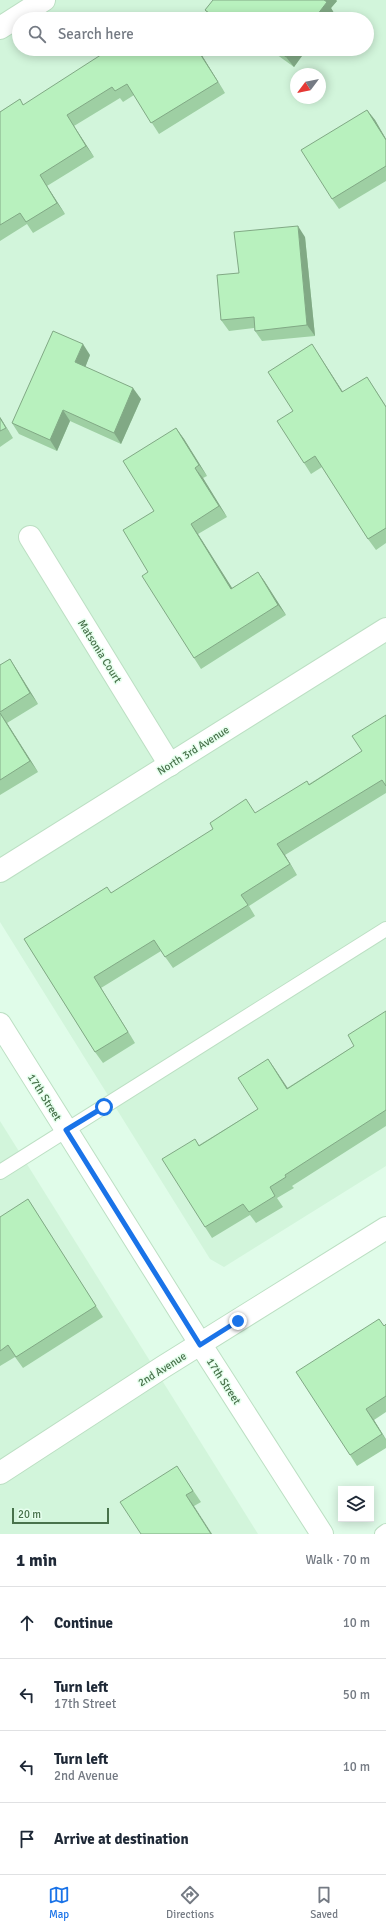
<!DOCTYPE html>
<meta charset="utf-8">
<style>
body{margin:0;font-family:Signika,sans-serif;background:#f6f6f7;color:#1f2937}
.controls{position:absolute;right:12px;bottom:12px;display:grid;overflow:hidden;border-radius:0px;box-shadow:0 2px 10px #0003}
.controls button{width:36px;height:36px;display:grid;place-items:center;padding:0;border:0;border-bottom:1px solid #e0e1e3;background:#fff;color:#1f2937;font:20px sans-serif}
.compass{position:absolute;left:290px;top:68px;width:36px;height:36px;border-radius:50%;background:#fff;box-shadow:0 2px 10px #0003;rotate:238deg}
.scale{position:absolute;left:12px;bottom:10px;width:97px;box-sizing:border-box;padding-left:4px;border:2px solid #48724b;border-top:0;font-size:11px;line-height:14px;white-space:nowrap;color:#48724b;-webkit-text-stroke:3px #e6ffee;paint-order:stroke}
.stop{position:absolute;width:12px;height:12px;margin:-9px;border:3px solid #1a73e8;border-radius:50%;background:#fff}
.stop.end{background:#1a73e8;border-color:#fff;box-shadow:0 1px 4px #0008}
.list{margin:0;padding:0;list-style:none}
h2{display:flex;justify-content:space-between;align-items:center;height:52px;margin:0;padding:0 16px;font-size:17px}
h2 small{font-size:13px;font-weight:400;color:#747a83}
.list li{display:grid;grid-template-columns:26px 1fr auto;gap:12px;align-items:center;box-sizing:border-box;height:72px;padding:0 16px;border-top:1px solid #e0e1e3}
.list b{display:block;font-size:15px;white-space:nowrap}
.list p{margin:0;font-size:13px;white-space:nowrap;color:#747a83}
.list em{font-size:13px;font-style:normal;color:#747a83}
.icon{flex:none;width:22px;height:22px;fill:none;stroke:currentColor;stroke-width:2;stroke-linecap:round;stroke-linejoin:round}
.map{position:relative;flex:none;width:386px;height:1534px;overflow:hidden}
.search{position:absolute;background:#fff;box-shadow:0 2px 10px #0003;left:12px;right:12px;top:12px;height:44px;display:flex;align-items:center;gap:10px;box-sizing:border-box;padding:0 14px;border-radius:22px;color:#747a83;font-size:15px}
.sheet{height:340px;background:#fff}
nav{display:flex;justify-content:space-around;align-items:center;box-sizing:border-box;height:56px;border-top:1px solid #e0e1e3;background:#fff;font-size:11px;color:#747a83}
nav a{display:grid;justify-items:center;gap:2px}
nav .on{color:#1a73e8}
.map>svg:first-child{display:block}
</style>
<div class="map">
<svg width="386" height="1534" viewBox="0 0 386 1534">
<rect width="100%" height="100%" fill="#e0fce9"/>
<!-- residential -->
<g fill="#d2f5db" fill-rule="evenodd">
<path d="M0 0H386V1166L224 1267 210 1259 0 922ZM19 19H367V49H19ZM296 74H320V98H296Z"/>
<polygon points="0,1121 258,1534 0,1534"/>
</g>
<g fill="none" stroke-linecap="round" stroke-linejoin="round">
<defs>
<g id="service">
<polyline points="0,1172 386,929"/>
<polyline points="382,1534 386,1531"/>
</g>
<g id="minor">
<polyline points="0,28 44,0"/>
<polyline points="30,537 170,765"/>
<polyline points="0,871 386,629"/>
<polyline points="0,1024 201,1345 322,1534"/>
</g>
<polyline id="tertiary" points="0,1473 163,1367 386,1228"/>
</defs>
<!-- service casing -->
<use href="#service" stroke="#bcdfc3" stroke-width="16"/>
<!-- minor casing -->
<use href="#minor" stroke="#bcdfc3" stroke-width="24"/>
<!-- tertiary casing -->
<use href="#tertiary" stroke="#bcdfc3" stroke-width="24"/>
<!-- service -->
<use href="#service" stroke="#fff" stroke-width="14"/>
<!-- minor -->
<use href="#minor" stroke="#fff" stroke-width="22"/>
<!-- tertiary -->
<use href="#tertiary" stroke="#fff" stroke-width="22"/>
</g>
<!-- wall -->
<g fill="#9ecfa3">
<polygon points="213,0 336,0 337,1 331,8 334,13 330,19 211,19 205,10"/>
<polygon points="198,49 225,93 159,134 134,95 123,102 120,98 74,126 94,157 47,186 65,214 33,233 27,224 0,241 0,112 20,99 23,105"/>
<polygon points="269,49 307,49 294,67"/>
<polygon points="367,110 375,120 386,139 386,181 339,209 332,199"/>
<polygon points="305,237 315,336 262,341 255,331 254,328 229,331 221,320 239,273"/>
<polygon points="90,355 85,367 141,399 121,444 70,421 57,451 19,434 12,423"/>
<polygon points="319,355 343,392 367,377 386,406 386,543 376,550 368,539 322,467 311,474 304,463 293,411"/>
<polygon points="0,417 13,438 0,447"/>
<polygon points="176,428 184,439 207,476 203,478 227,517 198,534 232,588 258,572 265,582 286,615 201,669 194,658 148,572 154,511"/>
<polygon points="10,659 17,670 38,704 7,723 38,772 0,795 0,664 1,665"/>
<polygon points="386,715 386,793 285,855 297,875 249,906 255,916 173,968 161,951 101,988 135,1043 103,1063 95,1052 24,939 112,893 256,813 309,784 362,751"/>
<polygon points="386,1011 386,1126 292,1186 294,1188 277,1198 283,1207 256,1223 250,1215 212,1238 205,1227 195,1139 199,1145 258,1109 268,1059 287,1088 354,1046"/>
<polygon points="28,1199 35,1210 103,1317 23,1368 15,1357 0,1366 0,1271"/>
<polygon points="379,1319 384,1326 386,1324 386,1412 374,1420 386,1439 386,1448 357,1466 350,1455"/>
<polygon points="184,1477 201,1502 194,1506 141,1534"/>
</g>
<!-- shaded-wall -->
<g fill="#81a985">
<polygon points="323,0 336,0 337,1 331,8 334,13 330,19 314,19"/>
<polygon points="197,49 198,49 225,93"/>
<polygon points="292,49 307,49 294,67 286,57"/>
<polygon points="367,110 375,120 386,139 386,140"/>
<polygon points="67,115 74,126 94,157 86,146"/>
<polygon points="40,175 47,186 65,214 57,203"/>
<polygon points="298,226 305,237 315,336 307,325"/>
<polygon points="83,344 90,355 83,373 75,362"/>
<polygon points="312,344 319,355 350,403 342,392"/>
<polygon points="133,388 141,399 121,444 114,433"/>
<polygon points="63,410 70,421 57,451 50,440"/>
<polygon points="0,417 13,438 0,418"/>
<polygon points="176,428 184,439 207,476 199,465"/>
<polygon points="195,468 203,478 227,517 219,506"/>
<polygon points="191,524 198,534 239,599 231,589"/>
<polygon points="258,572 265,582 286,615 278,605"/>
<polygon points="10,659 17,670 38,704 30,693"/>
<polygon points="0,713 7,723 38,772 30,761"/>
<polygon points="277,844 285,855 297,875 290,864"/>
<polygon points="94,977 101,988 135,1043 128,1032"/>
<polygon points="268,1059 275,1069 295,1099 287,1089"/>
<polygon points="366,1409 374,1420 386,1440 382,1434"/>
<polygon points="186,1495 194,1506 212,1534 211,1534"/>
</g>
<!-- building -->
<g fill="#b8f1be" stroke="#81a985">
<polygon points="213,0 324,0 327,2 314,19 217,19 205,10"/>
<polygon points="110,49 197,49 218,82 151,123 127,84 115,91 112,87 67,115 86,146 40,175 57,203 26,222 20,213 0,225 0,112 20,99 23,105"/>
<polygon points="276,49 292,49 286,57"/>
<polygon points="367,110 386,140 386,166 332,199 301,150"/>
<polygon points="298,226 307,325 255,331 254,317 221,320 217,275 239,273 234,232"/>
<polygon points="53,331 83,344 75,362 133,388 114,433 63,410 50,440 12,423"/>
<polygon points="312,344 342,392 367,377 386,407 386,528 368,539 315,456 304,463 277,421 293,411 268,372"/>
<polygon points="0,418 6,428 0,431"/>
<polygon points="176,428 199,465 195,468 219,506 191,524 231,589 258,572 278,605 194,658 142,576 148,572 123,530 154,511 123,461"/>
<polygon points="10,659 30,693 0,712 0,665"/>
<polygon points="0,713 30,761 0,780"/>
<polygon points="386,715 386,786 382,780 277,844 290,864 241,895 248,905 165,957 154,940 94,977 128,1032 95,1052 24,939 107,887 111,893 213,829 210,823 246,799 255,813 307,781 309,785 362,751 352,736"/>
<polygon points="386,1011 386,1110 285,1175 286,1177 270,1187 275,1196 249,1212 243,1204 205,1227 162,1159 195,1139 199,1146 258,1109 238,1078 268,1059 287,1089 354,1046 348,1035"/>
<polygon points="28,1199 96,1306 16,1357 8,1345 0,1351 0,1217"/>
<polygon points="379,1319 384,1326 386,1324 386,1396 366,1409 382,1434 350,1455 296,1372"/>
<polygon points="177,1466 193,1491 186,1495 211,1534 141,1534 120,1502"/>
</g>
<g fill="none" stroke-linecap="round" stroke-linejoin="round">
<!-- route -->
<polyline stroke="#1a73e8" stroke-width="5" points="104,1107 66,1130 200,1345 238,1321"/>
</g>
<g text-anchor="middle" stroke-width="3" stroke-linejoin="round" paint-order="stroke">
<!-- street labels -->
<g font-size="11" fill="#48724b" stroke="#e6ffee">
<text transform="translate(100 651) rotate(58)" y="4">Matsonia Court</text>
<text transform="translate(193 750) rotate(-32)" y="4">North 3rd Avenue</text>
<text transform="translate(45 1097) rotate(58)" y="4">17th Street</text>
<text transform="translate(162 1369) rotate(-32)" y="4">2nd Avenue</text>
<text transform="translate(224 1381) rotate(57)" y="4">17th Street</text>
</g>
</g>
</svg>
<div class="controls">
<button><svg class="icon" aria-label="layers" viewBox="0 0 24 24"><path d="M12 4l9 5-9 5-9-5zM3 14l9 5 9-5"/></svg></button>
</div>
<svg class="compass" viewBox="-18 -18 36 36"><path d="M0-13l5 13h-10z" fill="#e53935"/><path d="M0 13l5-13h-10z" fill="#747a83"/></svg>
<div class="scale">20 m</div>
<div class="stop" style="left:104px;top:1107px"></div>
<div class="stop end" style="left:238px;top:1321px"></div>
<div class="search"><svg class="icon" aria-label="search" viewBox="0 0 24 24"><circle cx="10" cy="10" r="6"/><path d="M15 15l6 6"/></svg>Search here</div>
</div>
<section class="sheet">
<h2>1 min<small>Walk · 70 m</small></h2>
<ul class="list">
<li><svg class="icon" aria-label="ahead" viewBox="0 0 24 24"><path d="M12 20V5M6 11l6-6 6 6"/></svg><div><b>Continue</b></div><em>10 m</em></li>
<li><svg class="icon" aria-label="left" viewBox="0 0 24 24"><path d="M17 20v-9H6M10 6l-5 5 5 5"/></svg><div><b>Turn left</b><p>17th Street</p></div><em>50 m</em></li>
<li><svg class="icon" aria-label="left" viewBox="0 0 24 24"><path d="M17 20v-9H6M10 6l-5 5 5 5"/></svg><div><b>Turn left</b><p>2nd Avenue</p></div><em>10 m</em></li>
<li><svg class="icon" aria-label="arrive" viewBox="0 0 24 24"><path d="M6 21V4h12l-3 4 3 4H6"/></svg><div><b>Arrive at destination</b></div></li>
</ul>
</section>
<nav>
<a class="on"><svg class="icon" aria-label="map" viewBox="0 0 24 24"><path d="M3 6l6-2 6 2 6-2v14l-6 2-6-2-6 2zM9 4v14M15 6v14"/></svg>Map</a>
<a><svg class="icon" aria-label="directions" viewBox="0 0 24 24"><path d="M12 3l9 9-9 9-9-9zM9 14v-3h6M13 9l2 2-2 2"/></svg>Directions</a>
<a><svg class="icon" aria-label="saved" viewBox="0 0 24 24"><path d="M7 4h10v16l-5-4-5 4z"/></svg>Saved</a>
</nav>
